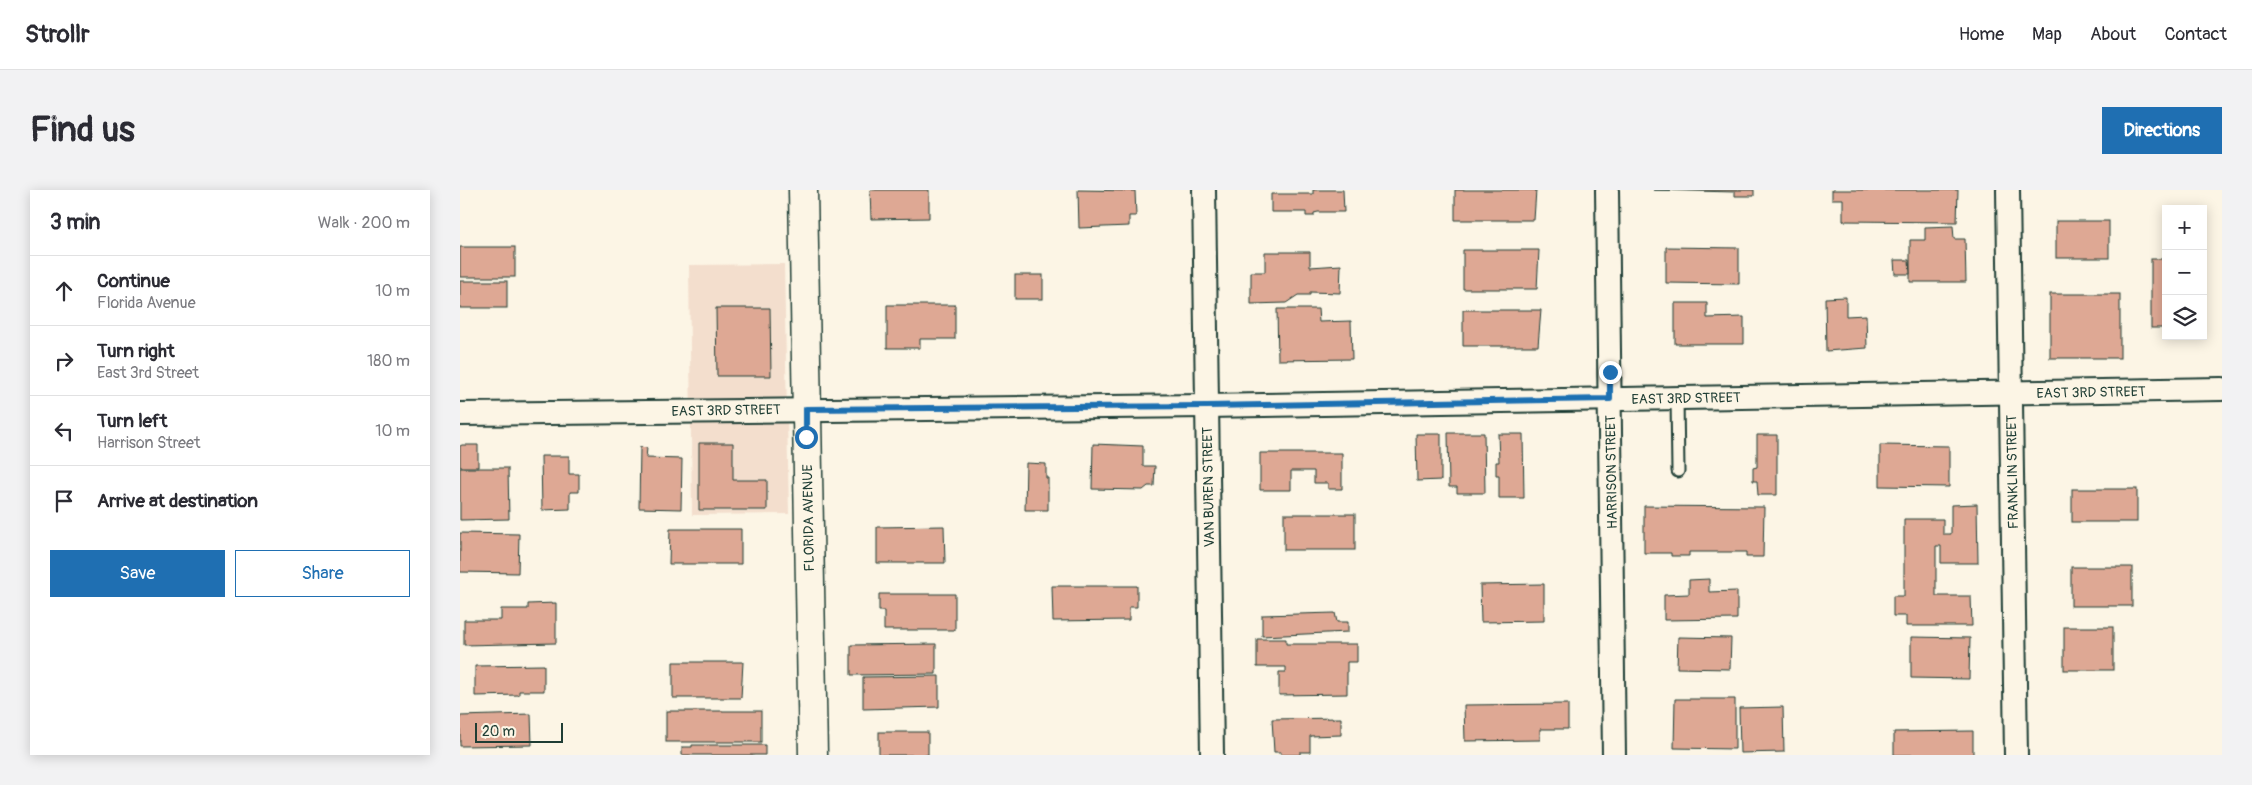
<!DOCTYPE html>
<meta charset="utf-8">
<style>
body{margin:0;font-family:Pangolin,sans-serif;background:#f2f2f3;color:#2b2b33}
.controls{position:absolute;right:15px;top:15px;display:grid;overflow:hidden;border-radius:0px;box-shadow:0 2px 12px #0003}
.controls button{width:45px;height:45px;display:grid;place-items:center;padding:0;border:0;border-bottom:1px solid #e1e1e2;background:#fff;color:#2b2b33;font:25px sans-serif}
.scale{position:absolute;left:15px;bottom:12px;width:88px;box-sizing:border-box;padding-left:5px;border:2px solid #1f3d34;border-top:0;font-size:14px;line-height:18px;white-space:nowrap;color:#1f3d34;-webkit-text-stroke:4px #fcf5e5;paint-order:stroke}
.stop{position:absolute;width:15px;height:15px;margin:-11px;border:4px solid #1f6fb2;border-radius:50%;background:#fff}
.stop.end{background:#1f6fb2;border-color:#fff;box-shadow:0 1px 5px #0008}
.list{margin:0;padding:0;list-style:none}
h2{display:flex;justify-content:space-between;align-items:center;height:65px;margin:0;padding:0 20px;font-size:21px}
h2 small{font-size:16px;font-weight:400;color:#7c7c81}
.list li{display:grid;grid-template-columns:32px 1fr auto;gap:15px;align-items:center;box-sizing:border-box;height:70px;padding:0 20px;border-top:1px solid #e1e1e2}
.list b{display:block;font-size:19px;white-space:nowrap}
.list p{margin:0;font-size:16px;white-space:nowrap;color:#7c7c81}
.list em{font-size:16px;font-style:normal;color:#7c7c81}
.actions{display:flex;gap:10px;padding:15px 20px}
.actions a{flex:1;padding:11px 0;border:1px solid #1f6fb2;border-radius:0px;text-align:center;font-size:18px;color:#1f6fb2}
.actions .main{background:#1f6fb2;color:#fff}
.icon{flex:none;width:28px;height:28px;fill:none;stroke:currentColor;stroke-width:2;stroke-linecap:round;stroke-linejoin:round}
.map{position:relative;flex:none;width:1762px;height:565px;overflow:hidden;border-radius:0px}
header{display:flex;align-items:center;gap:30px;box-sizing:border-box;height:70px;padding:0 25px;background:#fff;border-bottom:1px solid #e1e1e2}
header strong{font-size:24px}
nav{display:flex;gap:28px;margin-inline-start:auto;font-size:18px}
.intro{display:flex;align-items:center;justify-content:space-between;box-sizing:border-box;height:120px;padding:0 30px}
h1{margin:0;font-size:35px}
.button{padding:12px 22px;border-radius:0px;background:#1f6fb2;color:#fff;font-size:18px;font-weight:700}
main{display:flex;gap:30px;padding:0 30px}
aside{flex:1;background:#fff;border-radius:0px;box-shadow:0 2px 12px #0003}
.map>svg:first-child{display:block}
</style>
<header>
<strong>Strollr</strong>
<nav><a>Home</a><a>Map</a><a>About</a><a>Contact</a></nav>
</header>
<div class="intro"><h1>Find us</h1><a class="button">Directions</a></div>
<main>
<aside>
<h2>3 min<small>Walk · 200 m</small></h2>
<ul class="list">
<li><svg class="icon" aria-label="ahead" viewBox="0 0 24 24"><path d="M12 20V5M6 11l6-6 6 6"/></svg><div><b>Continue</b><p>Florida Avenue</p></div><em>10 m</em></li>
<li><svg class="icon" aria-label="right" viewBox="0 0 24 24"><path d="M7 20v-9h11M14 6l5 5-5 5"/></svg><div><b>Turn right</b><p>East 3rd Street</p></div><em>180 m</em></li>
<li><svg class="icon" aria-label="left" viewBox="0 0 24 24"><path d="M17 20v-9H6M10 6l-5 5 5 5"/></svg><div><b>Turn left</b><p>Harrison Street</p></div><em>10 m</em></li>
<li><svg class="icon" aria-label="arrive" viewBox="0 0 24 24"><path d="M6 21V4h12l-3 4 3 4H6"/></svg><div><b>Arrive at destination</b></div></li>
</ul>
<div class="actions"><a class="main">Save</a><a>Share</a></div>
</aside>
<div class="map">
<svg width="1762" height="565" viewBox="0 0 1762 565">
<rect width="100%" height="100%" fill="#fcf5e5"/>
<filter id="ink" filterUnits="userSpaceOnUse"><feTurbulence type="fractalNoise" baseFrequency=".02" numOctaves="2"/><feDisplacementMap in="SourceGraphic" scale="10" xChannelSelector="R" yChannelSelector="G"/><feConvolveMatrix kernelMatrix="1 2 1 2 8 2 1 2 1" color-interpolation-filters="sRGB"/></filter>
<g filter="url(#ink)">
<!-- built -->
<polygon fill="#f3decd" points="324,74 329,324 232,325 229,75"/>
<!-- building -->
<g fill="#dea894" stroke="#1f3d34">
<polygon points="410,0 469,0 469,28 411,29"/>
<polygon points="618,0 675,1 676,26 669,26 669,36 619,38"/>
<polygon points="853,0 883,0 884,22 858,22 854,23 854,26 846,26 846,22 811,22 811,4 853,4"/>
<polygon points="995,0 1076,0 1074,30 995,30"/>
<polygon points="1193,0 1294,0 1294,6 1275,6 1275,2"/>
<polygon points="1372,0 1498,0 1497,32 1383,31 1383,9 1372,9"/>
<rect x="1596" y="31" width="53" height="37"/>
<polygon points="1493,36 1494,49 1505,49 1506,92 1450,92 1450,50 1465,50 1465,37"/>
<rect x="0" y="57" width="55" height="30"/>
<polygon points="1206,57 1279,58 1279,94 1206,93"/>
<polygon points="1003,60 1079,60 1077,99 1003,99"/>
<polygon points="805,62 850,62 850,77 881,75 880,103 850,102 850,105 838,105 826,113 791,114 791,82 805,82"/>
<rect x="1691" y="69" width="15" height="69"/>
<polygon points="1434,70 1449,70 1450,84 1435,84"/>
<rect x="555" y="85" width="28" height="24"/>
<rect x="0" y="91" width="47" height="27"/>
<rect x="1590" y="104" width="70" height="64"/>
<polygon points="1386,107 1386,126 1406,125 1407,158 1366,161 1365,108"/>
<polygon points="1215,113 1247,113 1247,128 1284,127 1284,154 1215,154"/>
<polygon points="427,115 495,115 495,149 460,149 460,158 427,158"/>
<polygon points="256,118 310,118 311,186 257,186"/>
<polygon points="817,119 858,119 859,132 891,131 892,169 818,170"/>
<polygon points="1003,120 1081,120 1078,156 1003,156"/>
<polygon points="988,243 1024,243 1025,303 997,303 997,297 989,297"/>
<polygon points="956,244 981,244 981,290 957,291"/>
<polygon points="1038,244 1063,244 1064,308 1039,308 1039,285 1036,285 1036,272 1039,272"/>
<polygon points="1297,245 1317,245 1317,305 1298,305 1297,291 1293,291 1293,278 1297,277"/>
<polygon points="239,253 273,253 273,290 307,290 307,320 239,320"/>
<polygon points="633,254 683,256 683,276 695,276 694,296 688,296 683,300 632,299"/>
<polygon points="2,255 18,255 18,277 0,277 0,256"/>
<polygon points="1420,255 1489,256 1489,297 1420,296"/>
<polygon points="180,257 187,258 186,268 222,269 221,319 179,318"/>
<polygon points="800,263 882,263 882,299 868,299 868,293 854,293 854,281 831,281 831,300 800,300"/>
<polygon points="81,266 109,266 109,284 119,284 119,302 110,302 110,319 82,320"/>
<polygon points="566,273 586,274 586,288 588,288 588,320 565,320"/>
<polygon points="0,278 48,278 49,329 0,330"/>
<rect x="1612" y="299" width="65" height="33"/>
<polygon points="1517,314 1518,373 1481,373 1481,356 1476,356 1476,406 1511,406 1512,436 1446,436 1446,426 1433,426 1433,406 1444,406 1444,329 1483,329 1483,344 1491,344 1491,315"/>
<polygon points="1184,316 1304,317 1303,367 1286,367 1286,362 1229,362 1229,366 1211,366 1211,363 1184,363"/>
<rect x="824" y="324" width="71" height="36"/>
<polygon points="484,336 485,373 417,373 417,337"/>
<polygon points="210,339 281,339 281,374 209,374"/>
<polygon points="0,343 59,344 58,383 0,382"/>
<rect x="1611" y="377" width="61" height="39"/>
<polygon points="1249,389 1249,402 1277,401 1277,429 1204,430 1204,405 1229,404 1229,390"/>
<polygon points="1084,394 1084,431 1021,432 1020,395"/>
<polygon points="592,396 677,396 677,417 669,417 669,430 593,431"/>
<polygon points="419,404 495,404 495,440 424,440 424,421 419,421"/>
<polygon points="96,413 96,453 4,455 4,430 41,430 41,419 68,419 68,414"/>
<polygon points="875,423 877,432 888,432 888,442 802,446 802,425"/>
<rect x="1604" y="437" width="49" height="43"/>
<polygon points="1218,447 1271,448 1270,479 1217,478"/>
<polygon points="1451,447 1510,448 1509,489 1451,488"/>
<polygon points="797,449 826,449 826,454 897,454 897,472 887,472 887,504 819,505 819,482 826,482 826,477 797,477"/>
<polygon points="476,454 476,484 391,485 391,455"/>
<polygon points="213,472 283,472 281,508 213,508"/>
<polygon points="84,475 84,501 59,501 59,505 15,506 15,476"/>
<polygon points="479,486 479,517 403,519 403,487"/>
<polygon points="1215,509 1275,509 1275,559 1214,558"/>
<polygon points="1108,514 1108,539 1080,539 1080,550 1005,551 1004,515"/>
<polygon points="1323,517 1324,562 1280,563 1279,518"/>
<rect x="206" y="521" width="95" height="31"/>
<polygon points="71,524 72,555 0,556 0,526"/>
<polygon points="881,528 881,545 850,546 850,562 840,562 840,565 821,565 821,562 814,562 812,529"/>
<polygon points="1513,541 1513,565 1434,565 1434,542"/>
<rect x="419" y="542" width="49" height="23"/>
<polygon points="232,555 305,555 305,565 222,565 222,557 232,557"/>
</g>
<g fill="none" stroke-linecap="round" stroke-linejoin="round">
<defs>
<polyline id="lane" points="1217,208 1218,281"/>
<g id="street">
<polyline points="744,0 752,565"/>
<polyline points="1147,0 1154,565"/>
<polyline points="1548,0 1556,565"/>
<polyline points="0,224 747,216 1762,199"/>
</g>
<polyline id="secondary" points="343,0 353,565"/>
</defs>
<!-- lane casing -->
<use href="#lane" stroke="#1f3d34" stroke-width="15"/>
<!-- street casing -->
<use href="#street" stroke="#1f3d34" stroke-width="26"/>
<!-- secondary casing -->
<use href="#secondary" stroke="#1f3d34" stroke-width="31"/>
<!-- lane -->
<use href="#lane" stroke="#fcf5e5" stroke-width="11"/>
<!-- street -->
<use href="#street" stroke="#fcf5e5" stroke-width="22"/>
<!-- secondary -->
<use href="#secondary" stroke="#fcf5e5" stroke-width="28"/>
</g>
</g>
<g fill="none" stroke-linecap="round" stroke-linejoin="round" filter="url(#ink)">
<!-- route -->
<polyline stroke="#1f6fb2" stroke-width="6" points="346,247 346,219 747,216 1150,209 1150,182"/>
</g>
<g text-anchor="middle" stroke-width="5" stroke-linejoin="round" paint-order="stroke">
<!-- street labels -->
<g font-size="14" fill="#1f3d34" stroke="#fcf5e5">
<text transform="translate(1631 202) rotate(-1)" y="5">EAST 3RD STREET</text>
<text transform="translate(1226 208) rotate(-1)" y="5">EAST 3RD STREET</text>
<text transform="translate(266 220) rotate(-1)" y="5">EAST 3RD STREET</text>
<text transform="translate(1151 282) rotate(-91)" y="5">HARRISON STREET</text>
<text transform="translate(1552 282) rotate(-91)" y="5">FRANKLIN STREET</text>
<text transform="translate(748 297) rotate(-91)" y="5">VAN BUREN STREET</text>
<text transform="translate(348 328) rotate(-91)" y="5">FLORIDA AVENUE</text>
</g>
</g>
</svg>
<div class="controls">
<button>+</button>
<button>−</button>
<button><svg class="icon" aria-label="layers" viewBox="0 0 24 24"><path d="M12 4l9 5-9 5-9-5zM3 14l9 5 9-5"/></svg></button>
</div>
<div class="scale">20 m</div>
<div class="stop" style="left:346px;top:247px"></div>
<div class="stop end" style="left:1150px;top:182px"></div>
</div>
</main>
